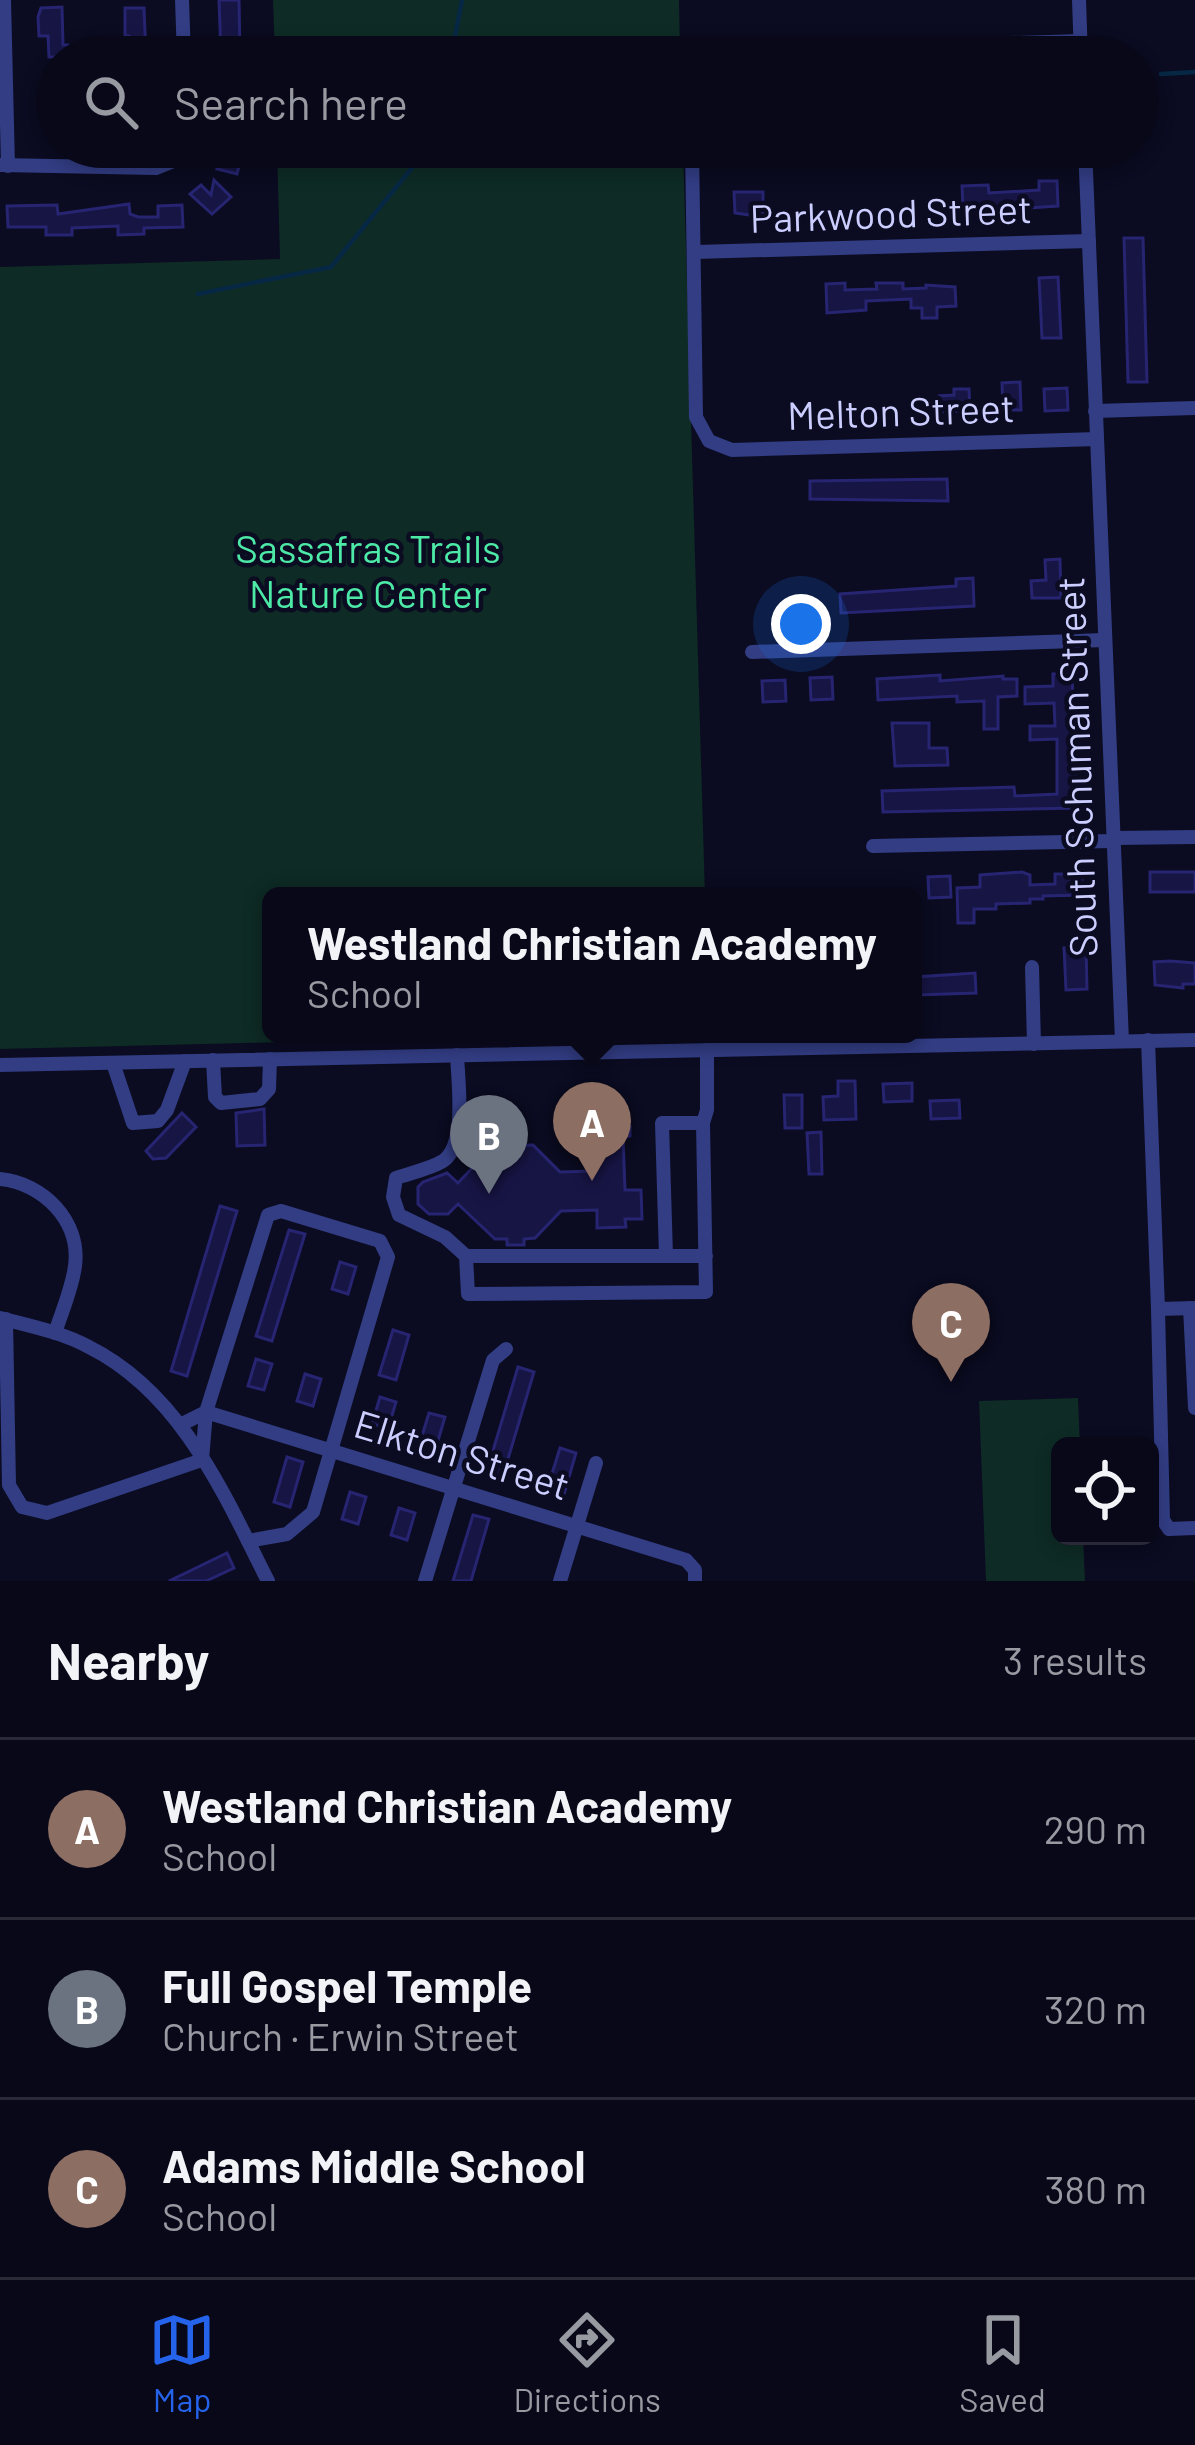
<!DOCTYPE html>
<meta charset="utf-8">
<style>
body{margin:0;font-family:Barlow,sans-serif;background:#112;color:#f1f3f6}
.controls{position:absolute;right:36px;bottom:36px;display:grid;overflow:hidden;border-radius:18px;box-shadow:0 6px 18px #0003}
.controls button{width:108px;height:108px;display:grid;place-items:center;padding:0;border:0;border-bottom:3px solid #292938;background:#080819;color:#f1f3f6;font:60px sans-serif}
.you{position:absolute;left:801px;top:624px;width:42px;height:42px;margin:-30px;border:9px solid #fff;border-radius:50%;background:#1a73e8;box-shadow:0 0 0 18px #1a73e833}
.badge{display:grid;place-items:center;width:78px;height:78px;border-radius:50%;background:#2563eb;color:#fff;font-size:39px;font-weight:700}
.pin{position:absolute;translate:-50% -99px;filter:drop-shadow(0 3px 6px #0008)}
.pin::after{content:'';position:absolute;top:63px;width:42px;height:36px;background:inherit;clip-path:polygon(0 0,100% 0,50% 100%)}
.popup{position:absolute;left:262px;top:887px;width:660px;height:156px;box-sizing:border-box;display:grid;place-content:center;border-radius:18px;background:#080819;filter:drop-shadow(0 3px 9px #0005);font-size:39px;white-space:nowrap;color:#989aa2}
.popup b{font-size:45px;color:#f1f3f6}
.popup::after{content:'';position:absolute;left:50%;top:100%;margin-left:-24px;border:24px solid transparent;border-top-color:#080819}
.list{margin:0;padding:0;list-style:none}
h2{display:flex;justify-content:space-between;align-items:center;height:156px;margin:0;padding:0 48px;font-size:51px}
h2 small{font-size:39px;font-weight:400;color:#989aa2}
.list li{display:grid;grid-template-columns:78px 1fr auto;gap:36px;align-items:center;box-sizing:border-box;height:180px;padding:0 48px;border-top:3px solid #292938}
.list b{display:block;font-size:45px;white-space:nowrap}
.list p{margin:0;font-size:39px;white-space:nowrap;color:#989aa2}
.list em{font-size:39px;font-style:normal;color:#989aa2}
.icon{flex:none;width:66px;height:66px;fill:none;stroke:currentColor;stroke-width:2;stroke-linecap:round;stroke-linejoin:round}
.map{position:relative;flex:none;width:1195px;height:1581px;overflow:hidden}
.search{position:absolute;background:#080819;box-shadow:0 6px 18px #0003;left:36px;right:36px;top:36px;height:132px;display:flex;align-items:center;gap:30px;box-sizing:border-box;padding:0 42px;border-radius:66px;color:#989aa2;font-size:45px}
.sheet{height:696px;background:#080819}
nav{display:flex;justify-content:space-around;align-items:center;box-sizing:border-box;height:168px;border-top:3px solid #292938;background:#080819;font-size:33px;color:#989aa2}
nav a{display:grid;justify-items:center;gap:6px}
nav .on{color:#2563eb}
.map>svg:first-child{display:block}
</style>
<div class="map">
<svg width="1195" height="1581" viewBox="0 0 1195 1581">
<rect width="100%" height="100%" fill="#0b0b21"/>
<!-- green -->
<g fill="#0e2b25">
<polygon points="273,0 679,0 680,57 275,57"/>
<polygon points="277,147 683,147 705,896 271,896 271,1034 620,1034 0,1049 0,267 280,259"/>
<polygon points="1078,1398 1080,1446 1060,1446 1060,1536 1083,1536 1085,1581 986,1581 979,1401"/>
</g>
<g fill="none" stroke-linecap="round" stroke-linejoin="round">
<!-- stream -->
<g stroke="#072844" stroke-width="4.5">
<polyline points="451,57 462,0"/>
<polyline points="1161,74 1195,72"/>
<polyline points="198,294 331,267 429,147"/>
</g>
</g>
<!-- building -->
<g fill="#171544" stroke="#272572" stroke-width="3">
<polygon points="219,0 239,0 240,55 221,55"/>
<polygon points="62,7 63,45 68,45 68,57 49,57 48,36 39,36 38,17 41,8"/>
<polygon points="125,8 144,8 146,57 130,57 129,36 125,36"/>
<polygon points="223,147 244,147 237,174 217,169"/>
<polygon points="214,180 231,197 212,214 190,194 201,185 211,195"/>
<polygon points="1039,181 1057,181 1058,206 998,210 998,206 963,207 962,186 988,185 989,193 1039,190"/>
<polygon points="734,192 763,192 763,217 735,213"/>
<polygon points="129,204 130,214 138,217 158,217 158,206 182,205 183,227 144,228 144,234 118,235 118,226 72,228 72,235 46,235 46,227 8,227 7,206 57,205 58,214"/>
<polygon points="1124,238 1143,238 1147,382 1128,382"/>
<polygon points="1058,277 1061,338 1042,338 1039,278"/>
<polygon points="845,283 845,290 877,289 876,283 903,283 903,289 926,288 926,285 955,287 956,306 937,307 937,318 922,318 922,308 911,308 911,299 866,301 866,310 827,313 826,284"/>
<polygon points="1020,382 1021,410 1003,410 1002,383"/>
<polygon points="1067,388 1068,410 1045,411 1044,389"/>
<polygon points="954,389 969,389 970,411 939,412 939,396 954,395"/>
<polygon points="947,479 948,501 810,499 810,481"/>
<polygon points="1060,559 1061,598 1032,598 1031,581 1046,580 1045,560"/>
<polygon points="973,578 974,606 841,613 840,594 956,586 956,579"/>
<polygon points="1072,673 1077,808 883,812 882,791 1014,787 1015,796 1057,794 1057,739 1030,740 1030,726 1055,726 1054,703 1025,704 1025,687 1053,686 1053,674"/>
<polygon points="940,675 940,681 1003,676 1003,679 1017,679 1017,696 998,697 998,729 984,729 984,701 957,702 957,696 878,700 877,679"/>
<polygon points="832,677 833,699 811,700 810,678"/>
<polygon points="785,680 786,701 763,702 762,681"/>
<polygon points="892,723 929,723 929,748 947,748 948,765 895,766"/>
<polygon points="1022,872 1030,875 1030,885 1055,884 1055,874 1082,874 1082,895 1043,896 1043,899 1030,899 1030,903 996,904 996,909 974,909 974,923 958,923 957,888 980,887 980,875"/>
<rect x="1150" y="872" width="45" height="20"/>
<polygon points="950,876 951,897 929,898 928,877"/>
<polygon points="1086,947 1087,989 1066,990 1064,948"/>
<polygon points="1170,961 1195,963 1195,984 1183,984 1183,988 1155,985 1154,962"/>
<polygon points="975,973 976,993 916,995 915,977"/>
<polygon points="838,1081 855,1081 856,1119 824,1120 823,1097 838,1096"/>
<polygon points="912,1083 912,1101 884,1102 883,1084"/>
<polygon points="784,1095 802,1095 802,1128 785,1128"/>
<polygon points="959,1100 960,1118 931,1119 930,1101"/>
<polygon points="264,1109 265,1145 237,1146 236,1113"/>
<polygon points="182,1113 196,1127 166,1158 153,1159 146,1151"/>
<polygon points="620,1123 630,1126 630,1136 623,1137 625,1190 641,1190 642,1219 625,1219 626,1227 597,1228 597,1210 561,1211 535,1238 524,1239 524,1245 507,1245 507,1239 495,1239 458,1204 448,1214 429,1214 418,1204 418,1187 423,1182 447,1173 458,1183 493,1146 533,1145 560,1172 595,1171 597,1124"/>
<polygon points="821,1132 822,1174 809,1174 807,1133"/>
<polygon points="220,1206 237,1211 187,1376 171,1371"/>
<polygon points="289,1230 305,1234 272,1341 256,1336"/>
<polygon points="340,1262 356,1267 348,1294 332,1289"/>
<polygon points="393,1330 409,1335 396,1380 379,1375"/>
<polygon points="256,1359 272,1364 264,1390 248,1386"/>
<polygon points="518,1367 534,1372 502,1479 486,1474"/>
<polygon points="305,1374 321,1379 313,1406 297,1401"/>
<polygon points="380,1397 396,1402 388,1429 372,1424"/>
<polygon points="429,1413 445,1417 437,1444 421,1439"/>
<polygon points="560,1448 576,1453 563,1498 546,1493"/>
<polygon points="287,1457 303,1462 290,1507 274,1502"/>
<polygon points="350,1492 366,1497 358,1524 342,1519"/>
<polygon points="399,1508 415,1513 407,1540 391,1535"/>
<polygon points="473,1515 489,1519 471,1581 453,1581"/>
<polygon points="227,1553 234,1568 206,1581 169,1581"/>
</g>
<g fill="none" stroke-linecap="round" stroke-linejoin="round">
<!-- minor -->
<g stroke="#323d84" stroke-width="14">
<polyline points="4,0 8,166"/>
<polyline points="182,0 184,57"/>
<polyline points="1079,0 1081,57"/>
<polyline points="697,57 709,52 1081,41"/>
<polyline points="692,147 696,417 709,441 732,450 1097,439"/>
<polyline points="1085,147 1122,1041"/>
<polyline points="0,165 156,168 176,160 184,147"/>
<polyline points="696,252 1089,241"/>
<polyline points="1095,411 1195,408"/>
<polyline points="752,652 1105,640"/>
<polyline points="1114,838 1195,837"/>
<polyline points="873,846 1113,841"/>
<polyline points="1032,967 1034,1044"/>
<polyline points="1148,1040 1158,1309 1195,1308"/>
<path d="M457 1055C458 1081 467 1145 443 1161 430 1169 410 1173 396 1178L393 1197 399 1215 445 1237 466 1256"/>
<polyline points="213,1060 215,1097 221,1103 260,1099 269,1089 270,1059"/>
<polyline points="113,1063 133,1123 158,1121 167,1110 185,1061"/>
<polyline points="0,1065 1195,1040"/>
<polyline points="703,1123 707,1110 707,1050"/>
<path d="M0 1179C43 1183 81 1221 75 1266 72 1289 62 1311 55 1333"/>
<polyline points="666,1256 662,1123 703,1123 706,1292 468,1294 466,1256 706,1256"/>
<polyline points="1190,1308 1195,1408"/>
<polyline points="1158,1309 1163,1520 1169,1529 1195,1528"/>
<path d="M0 1318C30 1326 61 1332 89 1347 181 1393 224 1494 268 1581"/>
<polyline points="6,1319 9,1485 22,1507 47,1513 202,1460 206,1412 268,1215 281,1211 380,1241 388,1257 313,1512 287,1534 248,1541"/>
<polyline points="180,1425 206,1412 686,1560 695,1570 695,1581"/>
<polyline points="425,1581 493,1360 506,1349"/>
<polyline points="560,1581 596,1463"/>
</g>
</g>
<g text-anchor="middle" stroke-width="9" stroke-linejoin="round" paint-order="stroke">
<!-- street labels -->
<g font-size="39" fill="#cbceff" stroke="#0b0b21">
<text transform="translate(891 214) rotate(-2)" y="14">Parkwood Street</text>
<text transform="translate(901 412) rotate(-2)" y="14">Melton Street</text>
<text transform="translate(1077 767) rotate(-92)" y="14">South Schuman Street</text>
<text transform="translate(462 1455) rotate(17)" y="14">Elkton Street</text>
</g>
<!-- park labels -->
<g font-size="39" fill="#4de9a7" stroke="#0b0b21">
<text x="368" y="563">Sassafras Trails<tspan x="368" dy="45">Nature Center</tspan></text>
</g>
</g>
</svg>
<div class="controls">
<button><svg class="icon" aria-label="locate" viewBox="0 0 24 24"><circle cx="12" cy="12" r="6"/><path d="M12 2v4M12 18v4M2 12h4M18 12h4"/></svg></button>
</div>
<div class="you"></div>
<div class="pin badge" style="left:592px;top:1181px;background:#8d6e63">A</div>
<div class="popup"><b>Westland Christian Academy</b>School</div>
<div class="pin badge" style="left:489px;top:1194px;background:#6b7280">B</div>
<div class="pin badge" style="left:951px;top:1382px;background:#8d6e63">C</div>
<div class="search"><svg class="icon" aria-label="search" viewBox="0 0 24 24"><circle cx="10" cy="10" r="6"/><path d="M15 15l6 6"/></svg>Search here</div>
</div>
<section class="sheet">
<h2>Nearby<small>3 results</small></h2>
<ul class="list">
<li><span class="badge" style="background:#8d6e63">A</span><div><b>Westland Christian Academy</b><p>School</p></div><em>290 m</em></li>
<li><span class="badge" style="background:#6b7280">B</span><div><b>Full Gospel Temple</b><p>Church · Erwin Street</p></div><em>320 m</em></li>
<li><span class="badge" style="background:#8d6e63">C</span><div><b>Adams Middle School</b><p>School</p></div><em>380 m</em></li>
</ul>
</section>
<nav>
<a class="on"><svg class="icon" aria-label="map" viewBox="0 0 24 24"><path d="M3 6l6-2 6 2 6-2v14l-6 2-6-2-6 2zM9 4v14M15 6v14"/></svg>Map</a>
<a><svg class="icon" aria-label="directions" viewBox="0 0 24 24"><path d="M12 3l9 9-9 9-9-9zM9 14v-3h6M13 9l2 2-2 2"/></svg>Directions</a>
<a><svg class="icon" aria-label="saved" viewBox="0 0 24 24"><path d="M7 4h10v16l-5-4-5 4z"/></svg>Saved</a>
</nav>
